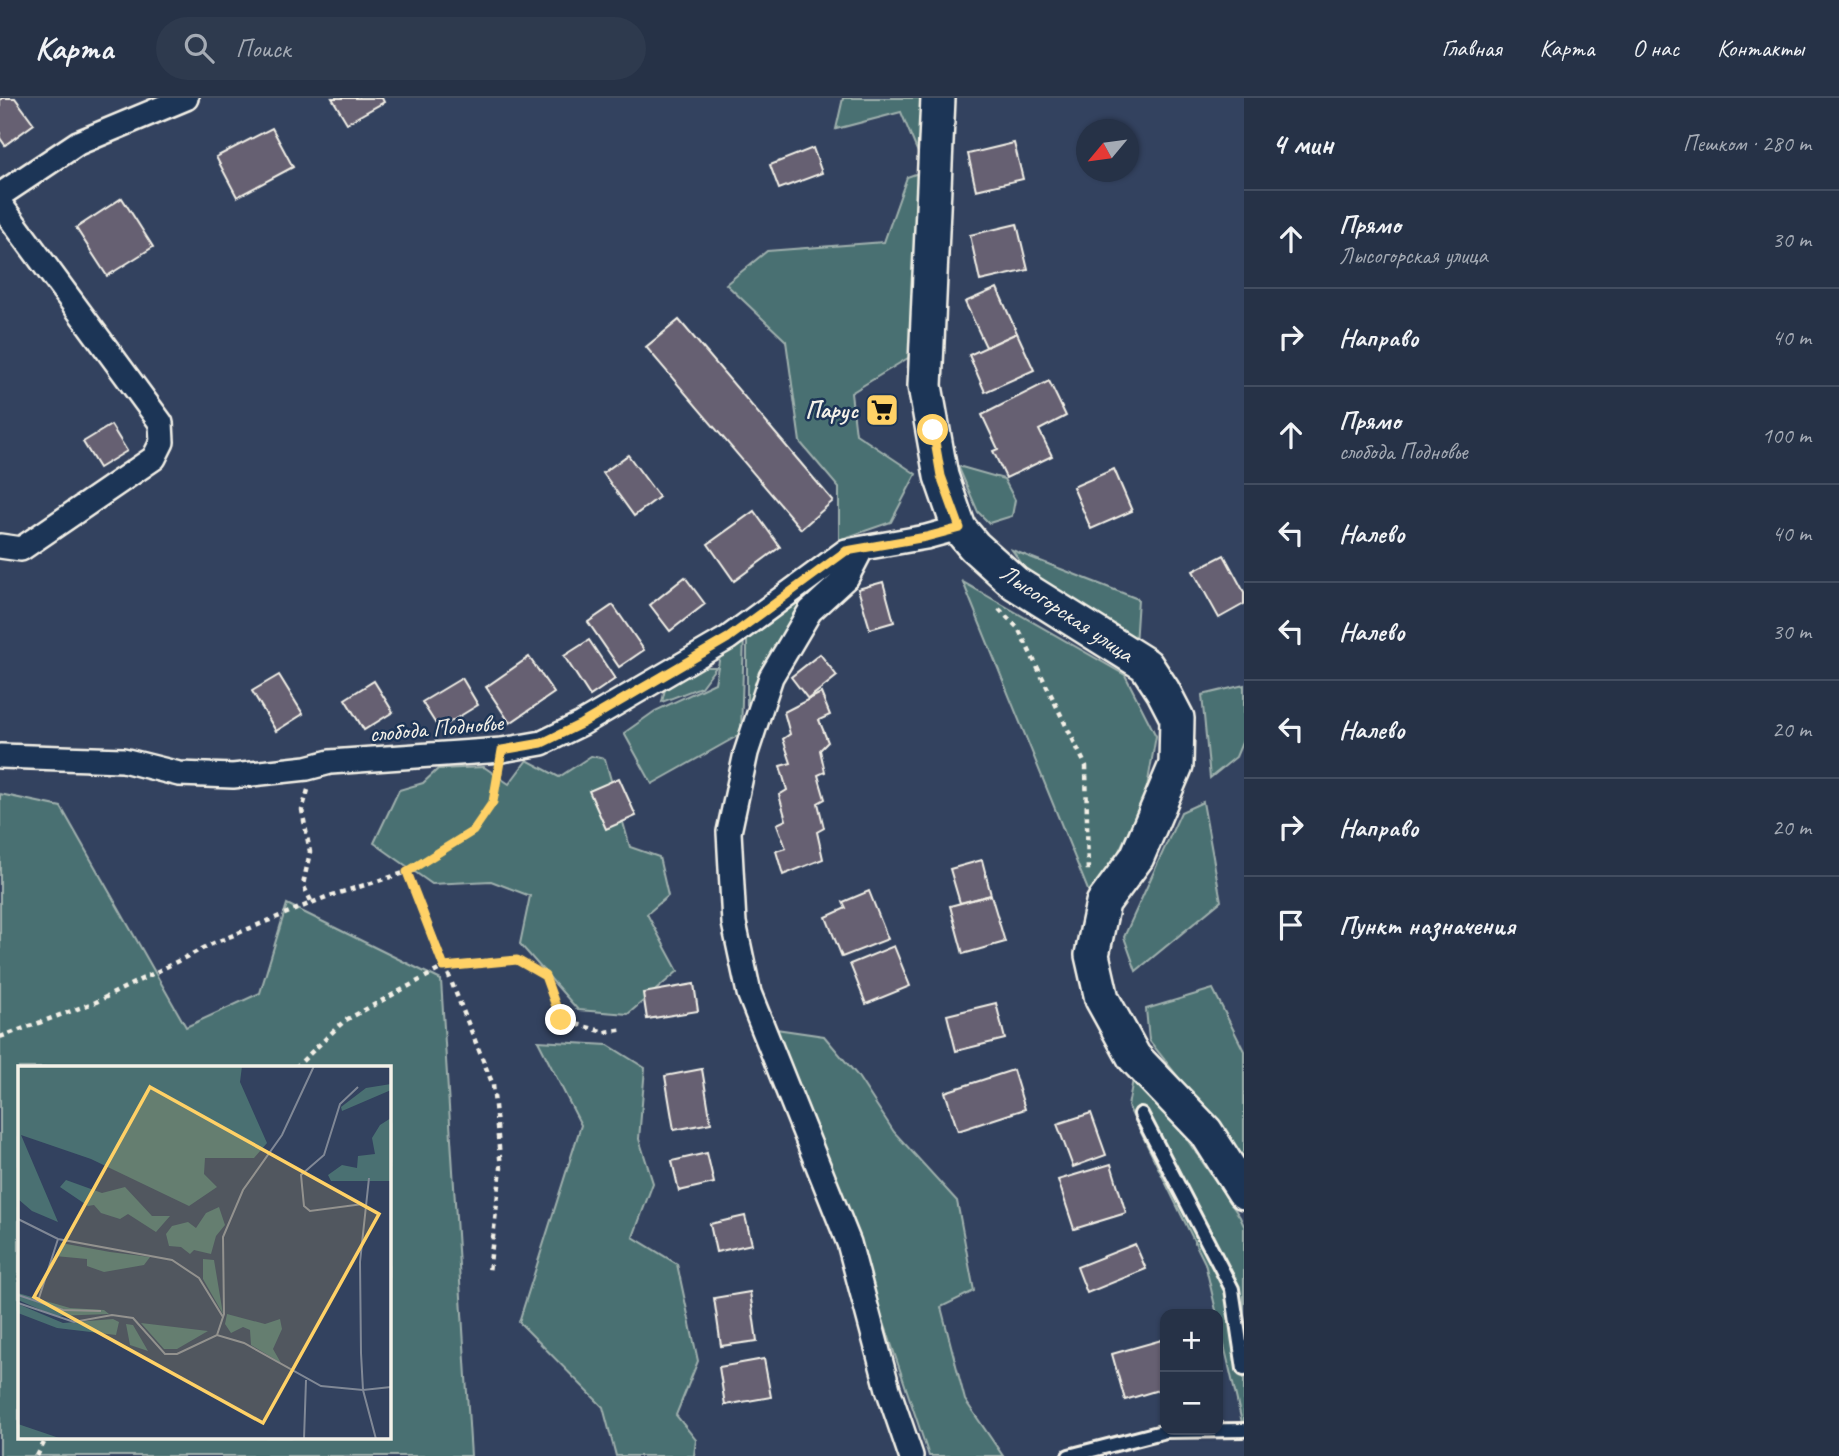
<!DOCTYPE html>
<html lang="ru">
<meta charset="utf-8">
<style>
body{margin:0;font-family:Caveat,sans-serif;background:#2e3a4e;color:#f1f3f6}
.controls{position:absolute;right:21px;bottom:21px;display:grid;overflow:hidden;border-radius:14px;box-shadow:0 2px 5px #0004}
.controls button{width:63px;height:63px;display:grid;place-items:center;padding:0;border:0;border-bottom:2px solid #424d60;background:#263247;color:#f1f3f6;font:35px sans-serif}
.compass{position:absolute;left:1076px;top:21px;width:63px;height:63px;border-radius:50%;background:#263247;box-shadow:0 2px 5px #0004;rotate:241deg}
.stop{position:absolute;width:21px;height:21px;margin:-16px;border:5px solid #ffd166;border-radius:50%;background:#fff}
.stop.end{background:#ffd166;border-color:#fff;box-shadow:0 2px 7px #0008}
.list{margin:0;padding:0;list-style:none}
h2{display:flex;justify-content:space-between;align-items:center;height:91px;margin:0;padding:0 28px;font-size:30px}
h2 small{font-size:23px;font-weight:400;color:#a4aab4}
.list li{display:grid;grid-template-columns:46px 1fr auto;gap:21px;align-items:center;box-sizing:border-box;height:98px;padding:0 28px;border-top:2px solid #424d60}
.list b{display:block;font-size:26px;white-space:nowrap}
.list p{margin:0;font-size:23px;white-space:nowrap;color:#a4aab4}
.list em{font-size:23px;font-style:normal;color:#a4aab4}
.icon{flex:none;width:38px;height:38px;fill:none;stroke:currentColor;stroke-width:2;stroke-linecap:round;stroke-linejoin:round}
.map{position:relative;flex:none;width:1244px;height:1358px;overflow:hidden}
header{display:flex;align-items:center;gap:42px;box-sizing:border-box;height:98px;padding:0 35px;background:#263247;border-bottom:2px solid #424d60}
header strong{font-size:33px}
nav{display:flex;gap:38px;margin-inline-start:auto;font-size:24px}
.search{width:490px;height:63px;background:#2e3a4e;display:flex;align-items:center;gap:18px;box-sizing:border-box;padding:0 24px;border-radius:38px;color:#a4aab4;font-size:26px}
main{display:flex}
aside{flex:1;background:#263247}
.map>svg:first-child{display:block}
</style>
<header>
<strong>Карта</strong>
<div class="search"><svg class="icon" aria-label="search" viewBox="0 0 24 24"><circle cx="10" cy="10" r="6"/><path d="M15 15l6 6"/></svg>Поиск</div>
<nav><a>Главная</a><a>Карта</a><a>О нас</a><a>Контакты</a></nav>
</header>
<main>
<div class="map">
<svg width="1244" height="1358" viewBox="0 0 1244 1358">
<rect width="100%" height="100%" fill="#33425f"/>
<filter id="ink" filterUnits="userSpaceOnUse"><feTurbulence type="fractalNoise" baseFrequency=".0143" numOctaves="2"/><feDisplacementMap in="SourceGraphic" scale="14" xChannelSelector="R" yChannelSelector="G"/><feConvolveMatrix kernelMatrix="1 2 1 2 8 2 1 2 1" color-interpolation-filters="sRGB"/></filter>
<g filter="url(#ink)">
<!-- green -->
<g fill="#4a7072" stroke="#9fb0ad" stroke-width="2" fill-rule="evenodd">
<polygon points="843,0 930,0 931,49 918,55 901,14 836,31"/>
<polygon points="924,73 921,252 851,295 856,336 916,376 891,424 839,442 839,390 800,344 786,243 726,186 767,153 884,144 907,79"/>
<polygon points="958,368 1004,381 1015,402 1012,418 989,425 978,414"/>
<polygon points="1012,452 1138,501 1135,547 1034,483"/>
<polygon points="848,456 747,605 747,533"/>
<polygon points="963,484 1125,577 1156,638 1146,695 1094,807"/>
<polygon points="744,536 741,636 652,686 624,635 655,613 715,585 721,552"/>
<polygon points="696,569 716,569 701,589 662,604 665,591"/>
<polygon points="1244,587 1244,640 1236,659 1210,680 1202,597"/>
<polygon points="591,658 605,661 630,749 659,759 668,798 647,816 678,873 628,916 578,912 520,846 530,798 491,783 432,786 374,745 399,692 423,685 438,671 484,669 509,686 527,662 559,679"/>
<path d="M0 696 61 709 186 929 260 895 287 806 441 882 471 1358H0ZM19 970H388V1339H19Z"/>
<polygon points="1203,704 1221,803 1136,873 1124,839 1181,714"/>
<polygon points="1213,891 1244,953 1244,1077 1219,1031 1149,942 1146,911"/>
<polygon points="776,931 824,938 857,977 894,1034 957,1103 974,1193 941,1209 965,1302 1003,1358 929,1358 851,1127"/>
<polygon points="538,943 608,947 645,970 639,1041 653,1085 633,1139 677,1166 698,1263 676,1317 696,1342 694,1358 616,1358 603,1309 519,1224 581,1027"/>
<polygon points="1134,976 1162,1005 1240,1119 1244,1128 1244,1333 1205,1165 1128,1008"/>
</g>
<!-- building -->
<g fill="#666172" stroke="#f4f1e8" stroke-width="2">
<polygon points="2,0 15,0 34,26 5,47 0,40 0,2"/>
<polygon points="332,0 382,0 384,4 347,25"/>
<polygon points="272,30 293,69 237,99 216,59"/>
<polygon points="1014,45 1023,81 976,92 968,56"/>
<polygon points="813,50 822,75 779,91 770,67"/>
<polygon points="122,100 153,149 107,178 76,130"/>
<polygon points="1017,126 1028,172 980,183 970,137"/>
<polygon points="997,190 1017,235 986,249 965,204"/>
<polygon points="679,222 833,403 801,431 646,249"/>
<polygon points="1017,235 1034,272 985,294 969,257"/>
<polygon points="1049,283 1066,318 1039,332 1052,358 1006,380 993,353 998,351 982,317"/>
<polygon points="877,300 893,306 886,324 871,318"/>
<polygon points="111,327 127,353 99,370 83,344"/>
<polygon points="628,357 659,399 634,418 603,375"/>
<polygon points="1114,371 1132,413 1091,431 1073,389"/>
<polygon points="754,413 780,449 734,483 708,446"/>
<polygon points="1224,457 1244,494 1244,506 1219,520 1193,473"/>
<polygon points="685,479 705,506 670,533 650,507"/>
<polygon points="883,484 894,524 870,531 858,491"/>
<polygon points="613,507 644,552 619,569 588,524"/>
<polygon points="589,542 615,581 590,598 564,558"/>
<polygon points="820,556 837,578 808,601 791,579"/>
<polygon points="529,559 554,595 510,625 486,589"/>
<polygon points="279,577 303,616 276,633 252,593"/>
<polygon points="462,580 478,607 439,631 422,604"/>
<polygon points="374,583 393,614 364,632 345,601"/>
<polygon points="821,595 830,617 819,622 828,644 820,652 825,674 818,677 825,701 818,705 824,730 817,734 823,761 783,777 776,753 786,750 777,726 786,722 779,697 787,692 780,668 791,665 783,641 790,636 784,614"/>
<polygon points="619,680 636,718 606,731 589,693"/>
<polygon points="982,762 991,797 960,805 950,771"/>
<polygon points="869,793 888,841 842,859 826,819 846,810 843,804"/>
<polygon points="991,797 1005,844 963,856 950,808"/>
<polygon points="894,848 910,888 866,906 850,866"/>
<polygon points="694,886 698,913 647,921 643,895"/>
<polygon points="996,905 1005,941 956,953 947,917"/>
<polygon points="702,971 711,1025 674,1032 665,978"/>
<polygon points="1013,972 1025,1011 958,1033 945,994"/>
<polygon points="1091,1015 1106,1057 1073,1069 1057,1026"/>
<polygon points="707,1055 714,1085 679,1093 672,1063"/>
<polygon points="1111,1066 1126,1115 1074,1131 1058,1082"/>
<polygon points="745,1118 752,1146 716,1154 710,1126"/>
<polygon points="1135,1146 1146,1171 1087,1195 1077,1169"/>
<polygon points="750,1194 757,1243 721,1248 714,1200"/>
<polygon points="1165,1241 1165,1290 1125,1302 1112,1256"/>
<polygon points="764,1261 771,1299 725,1307 719,1269"/>
</g>
<g fill="none" stroke-linecap="round" stroke-linejoin="round">
<defs>
<g id="lane">
<polyline points="1141,1016 1232,1191 1244,1271"/>
<polyline points="1069,1358 1166,1333 1244,1332"/>
</g>
<g id="street">
<polyline points="0,97 78,45 186,0"/>
<polyline points="0,106 161,325 162,344 154,360 21,451 0,448"/>
<polyline points="861,452 847,479 810,513 771,579 746,655 729,734 734,825 749,895 849,1145 888,1291 911,1358"/>
<polyline points="0,658 123,662 179,676 233,678 307,670 330,664 502,652 542,645 581,626 728,540 846,453 926,439 959,430"/>
</g>
<polyline id="secondary" points="938,0 925,288 941,378 959,430 974,448 1015,485 1146,567 1163,593 1177,620 1176,667 1137,759 1103,805 1092,857 1102,901 1134,959 1206,1034 1244,1094"/>
</defs>
<!-- lane casing -->
<use href="#lane" stroke="#f4f1e8" stroke-width="18"/>
<!-- street casing -->
<use href="#street" stroke="#f4f1e8" stroke-width="28"/>
<!-- secondary casing -->
<use href="#secondary" stroke="#f4f1e8" stroke-width="38"/>
<!-- path -->
<g stroke="#f4f1e8" stroke-width="4.5" stroke-dasharray="5 5" stroke-linecap="butt">
<polyline points="999,511 1018,530 1086,668 1088,777"/>
<polyline points="308,692 302,712 310,754 303,787 312,805"/>
<polyline points="407,774 493,987 501,1070 489,1174"/>
<polyline points="0,939 96,904 214,845 326,799 407,774 473,733 493,704 498,674"/>
<polyline points="295,970 344,923 444,869 517,862 545,878 561,922 605,934 625,931"/>
<polyline points="37,1358 47,1339"/>
</g>
<!-- lane -->
<use href="#lane" stroke="#1d3557" stroke-width="12"/>
<!-- street -->
<use href="#street" stroke="#1d3557" stroke-width="23"/>
<!-- secondary -->
<use href="#secondary" stroke="#1d3557" stroke-width="33"/>
</g>
</g>
<g fill="none" stroke-linecap="round" stroke-linejoin="round" filter="url(#ink)">
<!-- route -->
<polyline stroke="#ffd166" stroke-width="9" points="561,922 545,878 517,862 444,869 407,774 473,733 493,704 502,652 542,645 581,626 728,540 846,453 926,439 960,430 941,378 933,332"/>
</g>
<!-- icons -->
<defs>
<symbol id="supermarket-square" viewBox="-11 -11 22 22"><rect x="-9" y="-9" width="18" height="18" rx="4" fill="#ffd166" stroke="#1d3557"/><path d="M-6-5.5h2.5l.6 2H6L4.5 2H-2.5L-4.4-4H-6ZM-1.5 3.2a1.3 1.3 0 1 0 .1 0ZM3 3.2a1.3 1.3 0 1 0 .1 0Z" fill="#111"/></symbol>
</defs>
<g fill-rule="evenodd">
<use href="#supermarket-square" x="863" y="293" width="38" height="38"/>
</g>
<g text-anchor="middle" stroke-width="5" stroke-linejoin="round" paint-order="stroke">
<!-- poi labels -->
<g font-size="24" font-weight="bold" fill="#f4f1e8" stroke="#1d3557" text-anchor="end">
<text x="858" y="320">Парус</text>
</g>
<!-- street labels -->
<g font-size="24" fill="#f4f1e8" stroke="#1d3557">
<text transform="translate(1067 515) rotate(34)" y="8">Лысогорская улица</text>
<text transform="translate(436 630) rotate(-5)" y="8">слобода Подновье</text>
</g>
</g>
<!-- overview -->
<g transform="translate(18 968)">
<rect width="373" height="373" fill="#33425f"/>
<path d="M0 0H224L222 16 249 77 236 92H187L186 108 199 121 171 140 73 93 3 69 40 156 14 145 0 133ZM373 18V24L324 45 323 41 348 22ZM373 52V115H313L310 109 324 99 339 102 340 90 357 88 354 72 362 59ZM48 114 84 127 107 121 134 150H152L138 166 110 148 102 153 83 147 76 139 70 140 42 121ZM201 141 207 159 198 170 193 188 176 184 172 188 163 181 151 180 148 168 154 160 170 156 178 162 188 147ZM43 177 92 186 132 191 126 199 86 206 69 200V193L37 190ZM185 193 196 194 205 248 185 213ZM0 227 52 242 86 244 91 248 37 250 0 234ZM0 238 45 257 95 253 101 256 98 269 39 262 0 247ZM209 248 247 258 262 253 264 263 255 283 263 297 233 279 232 264 225 261 213 267 207 258ZM123 257 190 265 159 283H146ZM108 258 115 259 130 285 112 279ZM0 358 44 373H0Z" fill="#4a7072"/>
<path fill="none" stroke="#808896" stroke-width="2" d="M340 21 322 38 306 89 283 109 286 140 292 145 345 138M351 112 342 196 343 287 345 324 358 373M0 153 40 173 154 194 181 212 205 251M0 229 45 244 83 245M20 235 40 173M0 237 56 256 94 249 115 252 147 288H159L199 269 226 277 303 320 345 324 373 321M199 269 206 248 205 171 225 124 264 69 296 0M286 373 288 314"/>
<path fill="#ffd166" fill-opacity="0.15" stroke="#ffd166" stroke-width="3.5" d="M132 21 361 148 245 357 16 231Z"/>
<rect width="373" height="373" fill="none" stroke="#f4f1e8" stroke-width="3.5"/>
</g>
</svg>
<div class="controls">
<button>+</button>
<button>−</button>
</div>
<svg class="compass" viewBox="-18 -18 36 36"><path d="M0-13l5 13h-10z" fill="#e53935"/><path d="M0 13l5-13h-10z" fill="#a4aab4"/></svg>
<div class="stop" style="left:933px;top:332px"></div>
<div class="stop end" style="left:561px;top:922px"></div>
</div>
<aside>
<h2>4 мин<small>Пешком · 280 m</small></h2>
<ul class="list">
<li><svg class="icon" aria-label="ahead" viewBox="0 0 24 24"><path d="M12 20V5M6 11l6-6 6 6"/></svg><div><b>Прямо</b><p>Лысогорская улица</p></div><em>30 m</em></li>
<li><svg class="icon" aria-label="right" viewBox="0 0 24 24"><path d="M7 20v-9h11M14 6l5 5-5 5"/></svg><div><b>Направо</b></div><em>40 m</em></li>
<li><svg class="icon" aria-label="ahead" viewBox="0 0 24 24"><path d="M12 20V5M6 11l6-6 6 6"/></svg><div><b>Прямо</b><p>слобода Подновье</p></div><em>100 m</em></li>
<li><svg class="icon" aria-label="left" viewBox="0 0 24 24"><path d="M17 20v-9H6M10 6l-5 5 5 5"/></svg><div><b>Налево</b></div><em>40 m</em></li>
<li><svg class="icon" aria-label="left" viewBox="0 0 24 24"><path d="M17 20v-9H6M10 6l-5 5 5 5"/></svg><div><b>Налево</b></div><em>30 m</em></li>
<li><svg class="icon" aria-label="left" viewBox="0 0 24 24"><path d="M17 20v-9H6M10 6l-5 5 5 5"/></svg><div><b>Налево</b></div><em>20 m</em></li>
<li><svg class="icon" aria-label="right" viewBox="0 0 24 24"><path d="M7 20v-9h11M14 6l5 5-5 5"/></svg><div><b>Направо</b></div><em>20 m</em></li>
<li><svg class="icon" aria-label="arrive" viewBox="0 0 24 24"><path d="M6 21V4h12l-3 4 3 4H6"/></svg><div><b>Пункт назначения</b></div></li>
</ul>
</aside>
</main>
